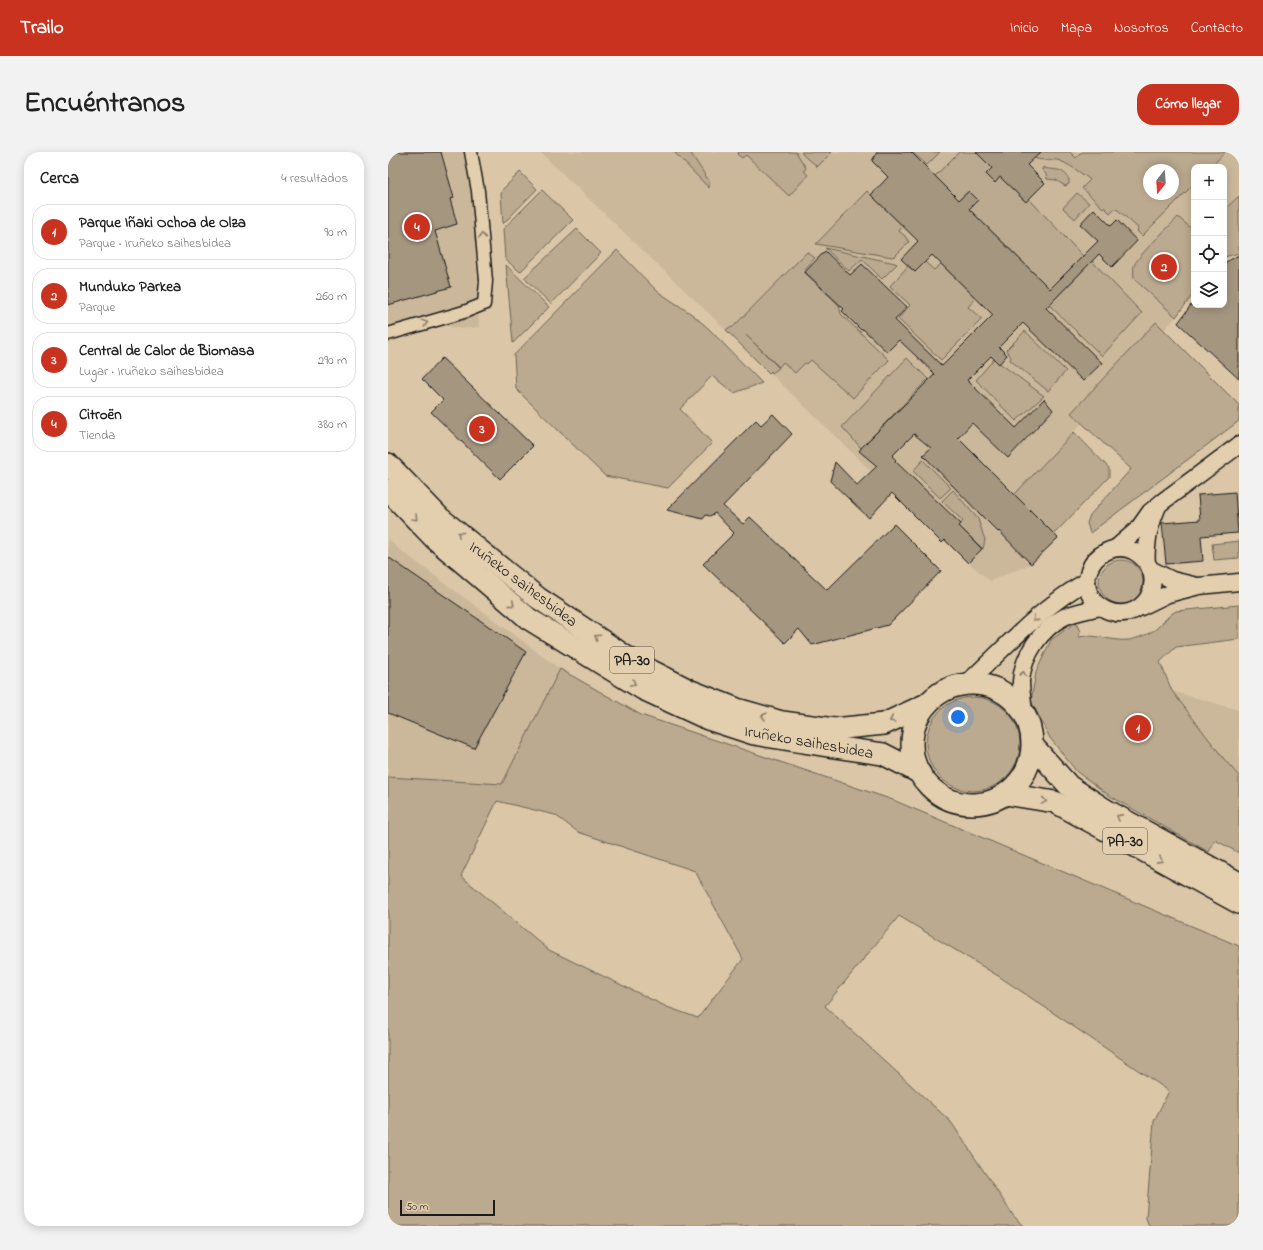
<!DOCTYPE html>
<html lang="es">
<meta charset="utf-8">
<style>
body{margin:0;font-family:"Indie Flower",sans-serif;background:#f2f2f2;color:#222}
.controls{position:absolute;right:12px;top:12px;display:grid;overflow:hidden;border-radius:8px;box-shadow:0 2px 10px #0003}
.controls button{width:36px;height:36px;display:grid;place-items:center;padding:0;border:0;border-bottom:1px solid #e0e0e0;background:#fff;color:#222;font:20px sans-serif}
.compass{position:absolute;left:755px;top:12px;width:36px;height:36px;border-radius:50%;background:#fff;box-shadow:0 2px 10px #0003;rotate:197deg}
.scale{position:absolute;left:12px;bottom:10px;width:95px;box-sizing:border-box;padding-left:4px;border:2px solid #1c1c1c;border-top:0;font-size:11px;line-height:14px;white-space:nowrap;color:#1c1c1c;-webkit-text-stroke:3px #e3cead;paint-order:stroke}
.you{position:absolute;left:570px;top:565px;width:14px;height:14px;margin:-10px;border:3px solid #fff;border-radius:50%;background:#1a73e8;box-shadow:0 0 0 6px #1a73e833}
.badge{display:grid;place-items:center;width:26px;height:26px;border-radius:50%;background:#c8321e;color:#fff;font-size:13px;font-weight:700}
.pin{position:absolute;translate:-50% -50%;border:2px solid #fff;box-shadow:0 1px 4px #0006}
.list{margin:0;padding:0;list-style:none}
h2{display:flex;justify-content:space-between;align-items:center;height:52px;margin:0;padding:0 16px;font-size:17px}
h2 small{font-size:13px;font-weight:400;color:#767676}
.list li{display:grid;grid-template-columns:26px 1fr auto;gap:12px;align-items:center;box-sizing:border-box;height:56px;margin:0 8px 8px;padding:0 8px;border:1px solid #e0e0e0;border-radius:16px}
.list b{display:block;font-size:15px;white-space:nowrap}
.list p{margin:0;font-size:13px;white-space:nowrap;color:#767676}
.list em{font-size:13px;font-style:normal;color:#767676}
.icon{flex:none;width:22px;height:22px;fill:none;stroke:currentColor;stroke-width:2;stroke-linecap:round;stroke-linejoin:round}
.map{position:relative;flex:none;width:851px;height:1074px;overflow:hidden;border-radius:16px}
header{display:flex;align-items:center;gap:24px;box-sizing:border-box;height:56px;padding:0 20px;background:#c8321e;color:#fff}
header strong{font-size:19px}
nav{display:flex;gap:22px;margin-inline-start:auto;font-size:14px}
.intro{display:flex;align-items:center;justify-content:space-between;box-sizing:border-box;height:96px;padding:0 24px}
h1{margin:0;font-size:28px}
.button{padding:10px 18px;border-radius:16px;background:#c8321e;color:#fff;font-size:14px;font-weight:700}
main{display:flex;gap:24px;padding:0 24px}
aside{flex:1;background:#fff;border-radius:16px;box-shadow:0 2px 10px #0003}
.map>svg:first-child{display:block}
</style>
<header>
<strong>Trailo</strong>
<nav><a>Inicio</a><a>Mapa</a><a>Nosotros</a><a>Contacto</a></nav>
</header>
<div class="intro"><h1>Encuéntranos</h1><a class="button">Cómo llegar</a></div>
<main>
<aside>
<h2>Cerca<small>4 resultados</small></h2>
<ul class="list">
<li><span class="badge">1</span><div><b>Parque Iñaki Ochoa de Olza</b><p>Parque · Iruñeko saihesbidea</p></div><em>90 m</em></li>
<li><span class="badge">2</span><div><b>Munduko Parkea</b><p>Parque</p></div><em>260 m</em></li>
<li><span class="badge">3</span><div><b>Central de Calor de Biomasa</b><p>Lugar · Iruñeko saihesbidea</p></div><em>290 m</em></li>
<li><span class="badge">4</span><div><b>Citroën</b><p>Tienda</p></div><em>380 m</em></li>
</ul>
</aside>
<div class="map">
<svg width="851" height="1074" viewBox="0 0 851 1074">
<rect width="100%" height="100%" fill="#dbc7a7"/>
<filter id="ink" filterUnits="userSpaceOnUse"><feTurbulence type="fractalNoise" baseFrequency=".025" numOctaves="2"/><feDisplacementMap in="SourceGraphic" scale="8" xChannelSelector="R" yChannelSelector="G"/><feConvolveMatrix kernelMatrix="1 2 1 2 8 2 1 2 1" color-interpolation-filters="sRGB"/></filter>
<g filter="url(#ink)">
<!-- built -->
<g fill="#cbb89b" fill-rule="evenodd">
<polygon points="0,0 84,0 91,175 74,177 50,172 0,181"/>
<path d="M152 0H851V44L836 58V15H806V79L790 66 762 94 746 113V127L788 165 776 178 768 171 683 261 694 271 627 343 670 386 643 412 602 429 555 389 338 178ZM761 18H785V42H761Z"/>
<polygon points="0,386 7,394 172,517 114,632 0,625"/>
<polygon points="784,539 851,558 851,624 836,607"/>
</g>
<!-- green -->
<g fill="#bbaa90" stroke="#6c6356" fill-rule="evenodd">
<polygon points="286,0 302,0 321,29 321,36"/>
<polygon points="351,0 408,0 418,16 416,19 420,23 401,44 358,3 354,6 349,2"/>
<path d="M413 0H444L429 15C424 8 419 9 413 0Z"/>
<polygon points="524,0 552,0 539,13"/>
<polygon points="571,0 588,0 604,16 598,22 606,30 612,25 638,50 641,47 695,104 662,137 581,57 590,48 581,39 571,48 547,24"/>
<path d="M647 0H682L688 6 694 0H837L823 15H806V32L754 84 749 79 750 76 730 58 726 57 722 61 716 55 715 56 694 36 702 28 700 26C691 20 680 11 669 8 662 7 653 9 646 6ZM761 18H785V42H761Z"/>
<path d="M655 15C662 20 675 13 681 28V32L677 34 668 28 659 27 658 22 654 18Z"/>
<polygon points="132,20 149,37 115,72 113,41 115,37"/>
<polygon points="154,38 185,68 132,120 117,107 115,77"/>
<polygon points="479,39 515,74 511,79 517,84 521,90 507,104 504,105 428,92"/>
<polygon points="689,41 701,51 687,67 675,56"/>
<polygon points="851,44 851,101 836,105 836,58"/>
<path d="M790 65 806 79V141L788 165 746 127C746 123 745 119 746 114 749 104 781 75 790 65Z"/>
<polygon points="189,77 213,101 163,152 136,126"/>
<polygon points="437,96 507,111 509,112 494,127 474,107 461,119"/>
<polygon points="229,98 269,139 305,163 320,176 374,231 346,241 324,224 292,257 324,291 280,336 217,324 128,237 126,203"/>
<polygon points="419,100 427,106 415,119 451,153 453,162 501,208 465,246 423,208 419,212 417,211 407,221 395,210 391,215 358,183 391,216 384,221 383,219 381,221 338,178 342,175 344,176 347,173"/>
<polygon points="704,109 754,161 714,204 661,153"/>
<polygon points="537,110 546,118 553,112 588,146 580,155 594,167 553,208 510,167 522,153 502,134 520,114 527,120"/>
<polygon points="118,113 161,155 125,191"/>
<polygon points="768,170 851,253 851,269 702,381 699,371 702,363 743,317 683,261"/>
<polygon points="637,179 678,219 660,239 622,208 623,205 618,198"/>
<polygon points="519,206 540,227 473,296 454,275"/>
<polygon points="606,207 656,244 628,269 588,228"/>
<polygon points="686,280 721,316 721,325 666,382 626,343"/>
<polygon points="535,308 563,336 552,346 525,319"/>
<polygon points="565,338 590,367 597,388 595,397 571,374 575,369 554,349"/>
<polygon points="851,389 851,406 826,408 824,392"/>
<circle cx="733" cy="430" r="22"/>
<path d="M851 453V487L788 495 772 510 784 539 836 607 851 624V701L827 688 821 700 722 644 689 620 662 586 643 549 648 520 663 488 688 470 692 480 691 485C708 481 723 490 741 488 750 486 762 482 769 476 776 470 780 463 788 459Z"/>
<path d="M172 517 253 563 505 648 851 794V1074H761L758 1066 766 969 781 939 612 825 511 764 437 854 563 970 625 1063 635 1074H0V625L114 632ZM109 649 167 663 190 680 307 719 355 807 310 866 279 855 161 798 73 724Z"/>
<circle cx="585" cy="592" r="47"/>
</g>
<!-- building -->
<g fill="#a59680" stroke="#1c1c1c">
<polygon points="0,0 53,0 66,46 62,47 69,72 47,79 63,135 0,153"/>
<polygon points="489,0 523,0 571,48 581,39 590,48 581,57 662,137 710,89 692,72 706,57 723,74 729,68 749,89 724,115 711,102 658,156 714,211 695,229 635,171 611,195 619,203 611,212 603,204 579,228 628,276 656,247 665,258 620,306 584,271 570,286 670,386 643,412 611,379 610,380 593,363 535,303 543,296 526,282 504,304 508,308 507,309 573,372 571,374 594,397 580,411 557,388 554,391 504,341 481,366 442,329 447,310 469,333 489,314 471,299 474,295 547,222 511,188 499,200 475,177 473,178 454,159 456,157 417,120 437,99 462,123 474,112 519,155 507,168 554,214 605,163 544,103 527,120 513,107 530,89 483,43 500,25 484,9"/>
<polygon points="588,0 653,0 639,13 657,31 638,50 612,25 607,31 598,22 604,16"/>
<polygon points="851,103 851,227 790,171 803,153 836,153 836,111"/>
<polygon points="54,206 145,294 112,327 43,260 55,248 34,227"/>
<polygon points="385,262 404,282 335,354 355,372 362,365 439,438 506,372 553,419 500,473 424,493 411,477 397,491 315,412 346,381 327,361 322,364 318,363 315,367 279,358 368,268 373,273"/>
<polygon points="847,340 850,381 813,384 815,409 778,412 774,371 812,368 810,343"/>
<polygon points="0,405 138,500 86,596 0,561"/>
</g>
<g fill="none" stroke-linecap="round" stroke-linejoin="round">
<defs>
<polyline id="street" points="0,182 76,160 96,152 98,129 90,39 83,0"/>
<g id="secondary">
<polyline points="728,396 750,377 762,360 774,350 851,293"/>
<path d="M759 411C755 406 751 402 745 399 728 391 707 401 701 419 689 455 739 478 760 446 765 437 766 426 762 416 761 414 760 413 759 411 758 404 759 394 760 386 761 376 766 364 770 354"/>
<polyline points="762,417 784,428 809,434"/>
<polyline points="753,455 780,442 811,434 851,430"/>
<path d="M578 532C617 496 653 455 699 429"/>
<path d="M636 560C635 550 633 540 633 529 635 503 653 477 676 465 687 460 700 458 712 455"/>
</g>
<g id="highway">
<polyline points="0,312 52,366 150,446 246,510 303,539 349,557 394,570 446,577 496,572 539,552"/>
<polyline points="0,338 46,386 141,467 255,537 320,567 366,582 446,595 495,602 532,621"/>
<circle cx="584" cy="592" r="60"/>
<polyline points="645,594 681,634 718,658 851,731"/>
<polyline points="618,642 667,650 851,751"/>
</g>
</defs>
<!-- street casing -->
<use href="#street" stroke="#1c1c1c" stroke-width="15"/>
<!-- secondary casing -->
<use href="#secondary" stroke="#1c1c1c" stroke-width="19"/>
<!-- highway casing -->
<use href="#highway" stroke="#1c1c1c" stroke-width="24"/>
<!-- street -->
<use href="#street" stroke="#e3cead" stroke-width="12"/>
<!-- secondary -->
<use href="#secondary" stroke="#e3cead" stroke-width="16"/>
<!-- highway -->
<use href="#highway" stroke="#e3cead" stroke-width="21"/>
</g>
<!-- one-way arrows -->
<defs><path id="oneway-chevron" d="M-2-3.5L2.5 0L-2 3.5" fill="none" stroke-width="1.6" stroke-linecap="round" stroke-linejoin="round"/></defs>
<g stroke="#897e6c">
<use href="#oneway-chevron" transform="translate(94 84) rotate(-95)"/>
<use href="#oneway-chevron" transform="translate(37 171) rotate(-17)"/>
<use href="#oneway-chevron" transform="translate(27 366) rotate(46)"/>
<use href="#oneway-chevron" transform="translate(72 382) rotate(-141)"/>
<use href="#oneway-chevron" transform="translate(124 452) rotate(40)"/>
<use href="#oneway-chevron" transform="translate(647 467) rotate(140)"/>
<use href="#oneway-chevron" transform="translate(209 485) rotate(-146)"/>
<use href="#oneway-chevron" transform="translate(635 522) rotate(-78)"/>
<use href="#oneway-chevron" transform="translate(245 531) rotate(31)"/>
<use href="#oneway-chevron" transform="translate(376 564) rotate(-164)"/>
<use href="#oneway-chevron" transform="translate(504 568) rotate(155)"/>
<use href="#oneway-chevron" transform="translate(656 649) rotate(9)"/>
<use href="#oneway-chevron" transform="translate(731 665) rotate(-151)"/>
<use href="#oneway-chevron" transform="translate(772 708) rotate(28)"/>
</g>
</g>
<g text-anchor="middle" stroke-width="3" stroke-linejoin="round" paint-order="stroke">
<!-- shield labels -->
<g fill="#e3cead" stroke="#585148" stroke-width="1">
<rect x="222" y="495" width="44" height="26" rx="3"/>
<rect x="715" y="676" width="44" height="26" rx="3"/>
</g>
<g font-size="15" font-weight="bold" fill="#1c1c1c">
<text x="244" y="513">PA-30</text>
<text x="737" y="694">PA-30</text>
</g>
<!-- street labels -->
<g font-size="16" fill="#1c1c1c" stroke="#e3cead">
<text transform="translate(136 431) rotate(37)" y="6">Iruñeko saihesbidea</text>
<text transform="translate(421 589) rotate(10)" y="6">Iruñeko saihesbidea</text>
</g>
</g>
</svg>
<div class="controls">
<button>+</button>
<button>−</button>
<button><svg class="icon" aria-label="locate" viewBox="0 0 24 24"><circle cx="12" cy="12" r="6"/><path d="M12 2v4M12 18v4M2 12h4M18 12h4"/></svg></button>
<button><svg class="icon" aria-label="layers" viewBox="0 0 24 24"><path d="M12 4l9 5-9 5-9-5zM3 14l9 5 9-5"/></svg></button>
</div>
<svg class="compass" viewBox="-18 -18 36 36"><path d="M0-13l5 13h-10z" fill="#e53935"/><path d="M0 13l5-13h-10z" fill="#767676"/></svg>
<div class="scale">50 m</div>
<div class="you"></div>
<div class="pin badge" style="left:750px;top:576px">1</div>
<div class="pin badge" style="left:776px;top:115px">2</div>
<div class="pin badge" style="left:94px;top:277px">3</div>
<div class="pin badge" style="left:29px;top:75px">4</div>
</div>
</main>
